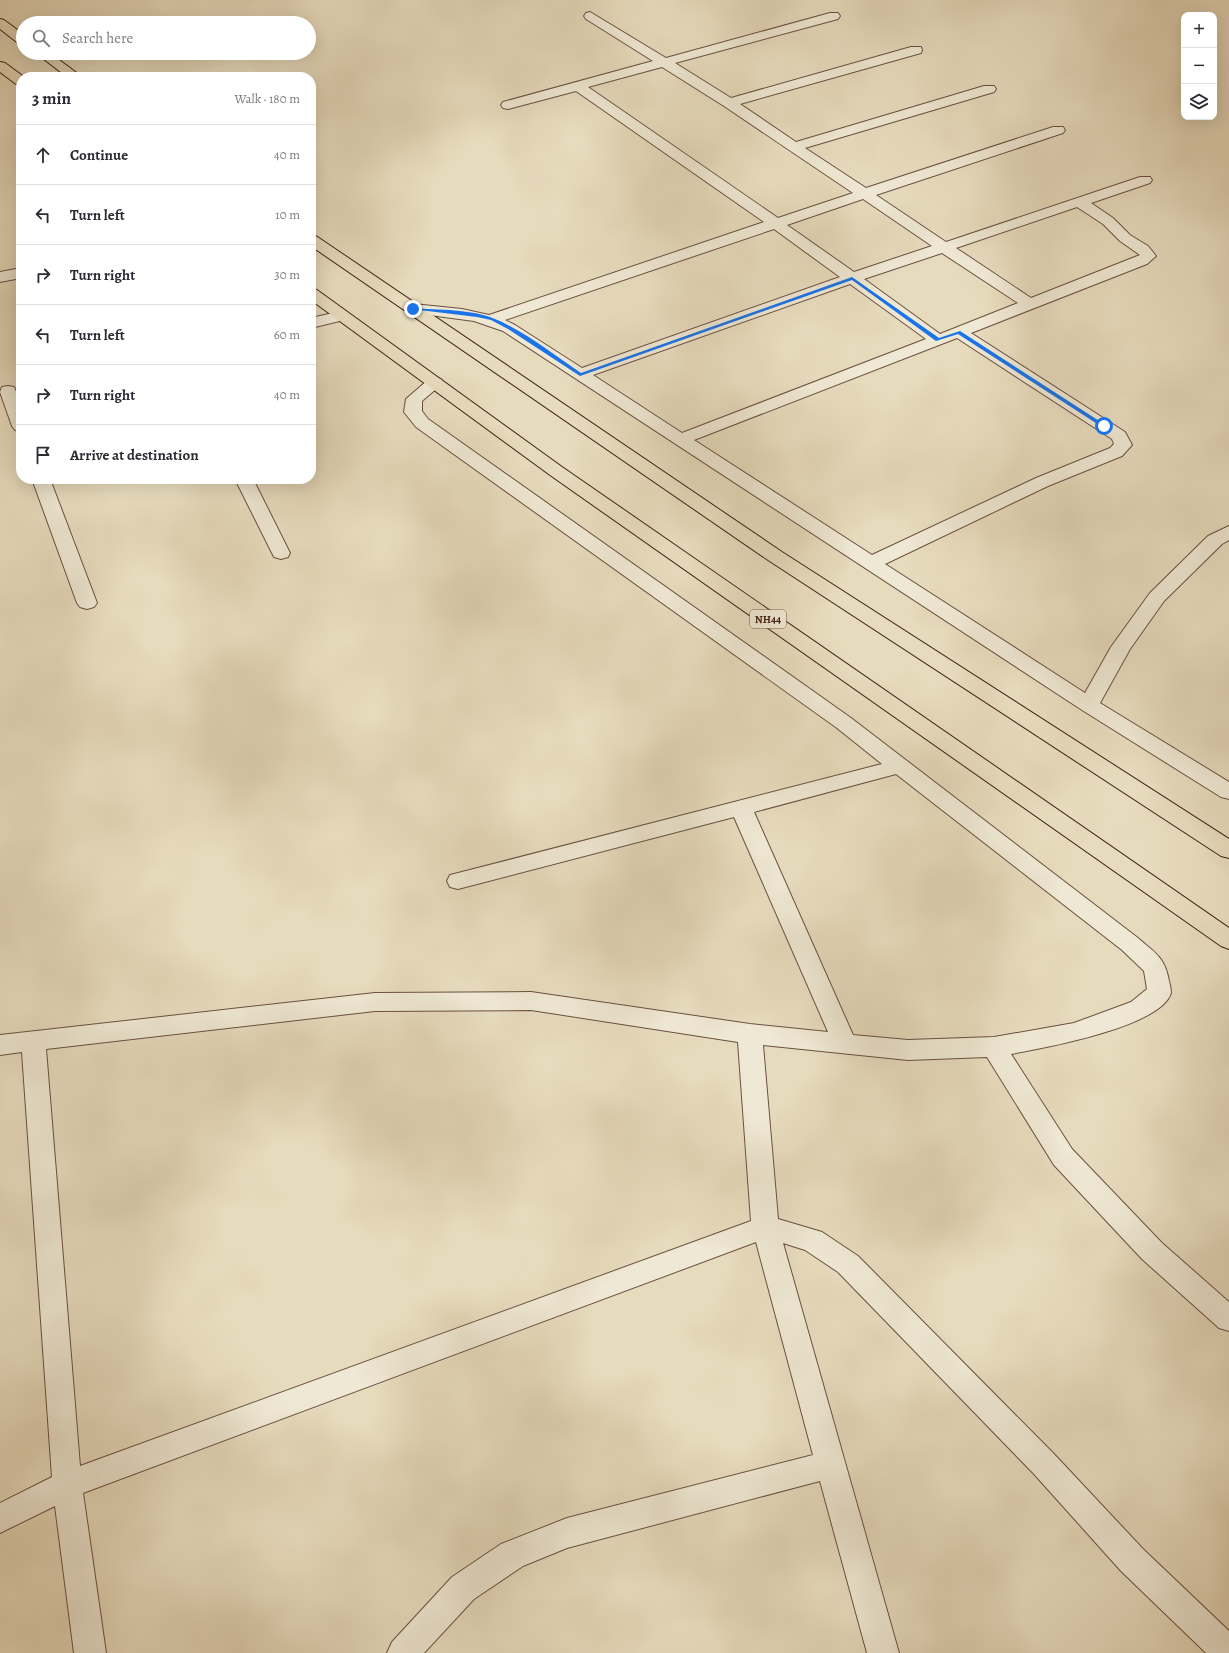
<!DOCTYPE html>
<meta charset="utf-8">
<style>
body{margin:0;font-family:Alegreya,serif;background:#f7f7f7;color:#2b2b33}
.controls{position:absolute;right:12px;top:12px;display:grid;overflow:hidden;border-radius:8px;box-shadow:0 4px 16px #0002}
.controls button{width:36px;height:36px;display:grid;place-items:center;padding:0;border:0;border-bottom:1px solid #e1e1e2;background:#fff;color:#2b2b33;font:20px sans-serif}
.stop{position:absolute;width:12px;height:12px;margin:-9px;border:3px solid #1a73e8;border-radius:50%;background:#fff}
.stop.end{background:#1a73e8;border-color:#fff;box-shadow:0 1px 4px #0008}
.list{margin:0;padding:0;list-style:none}
h2{display:flex;justify-content:space-between;align-items:center;height:52px;margin:0;padding:0 16px;font-size:17px}
h2 small{font-size:13px;font-weight:400;color:#7c7c81}
.list li{display:grid;grid-template-columns:26px 1fr auto;gap:12px;align-items:center;box-sizing:border-box;height:60px;padding:0 16px;border-top:1px solid #e1e1e2}
.list b{display:block;font-size:15px;white-space:nowrap}
.list em{font-size:13px;font-style:normal;color:#7c7c81}
.icon{flex:none;width:22px;height:22px;fill:none;stroke:currentColor;stroke-width:2;stroke-linecap:round;stroke-linejoin:round}
.map{position:relative;flex:none;width:1229px;height:1653px;overflow:hidden}
.search{position:absolute;background:#fff;box-shadow:0 4px 16px #0002;left:16px;top:16px;width:300px;height:44px;display:flex;align-items:center;gap:10px;box-sizing:border-box;padding:0 14px;border-radius:22px;color:#7c7c81;font-size:15px}
.panel{position:absolute;background:#fff;box-shadow:0 4px 16px #0002;left:16px;top:72px;width:300px;height:412px;border-radius:16px}
.map>svg:first-child{display:block}
</style>
<div class="map">
<svg width="1229" height="1653" viewBox="0 0 1229 1653">
<rect width="100%" height="100%" fill="#e7dbbd"/>
<filter id="stains"><feTurbulence type="fractalNoise" baseFrequency=".005" numOctaves="4"/><feColorMatrix values="0 0 0 0 .2 0 0 0 0 .09 0 0 0 0 .02 0 0 0 .5 -.17"/></filter>
<radialGradient id="worn" r=".72"><stop offset=".6" stop-color="#630" stop-opacity="0"/><stop offset="1" stop-color="#630" stop-opacity=".3"/></radialGradient>
<g fill="none" stroke-linecap="round" stroke-linejoin="round">
<defs>
<g id="minor">
<path d="M590 12 666 58 830 13H838L840 16 838 19 675 63 731 98 911 47H921L922 50 921 53 740 104 796 142 984 86H994L996 89 994 92 805 148 866 188 1053 127H1063L1065 130 1063 133 876 195 946 242 1140 177H1150L1152 180 1150 183 1091 203 1113 218 1130 235 1148 246 1156 256 1147 264 971 333 1125 432 1132 445 1122 456 1048 486 885 564 1085 693 1111 647 1150 593 1208 536 1229 526V540L1222 544 1164 601 1130 649 1100 703 1229 782V799L1221 797 1082 710 503 331 474 321 407 312 405 309 407 306 413 304 462 309 489 315 764 222 576 91 508 109 503 108 501 105 503 102 653 61 586 19 584 16 586 13ZM662 67 724 106 853 193 778 218 588 87ZM863 199 932 246 854 272 787 225ZM1077 207 1103 224 1120 241 1140 255 1031 298 956 248ZM774 229 840 277 582 368 515 325 505 320ZM942 253 1018 303 940 334 864 279ZM850 284 926 339 682 433 593 375ZM957 338 1112 439 1114 444 1110 448 1036 478 872 555 694 440Z"/>
<polygon points="21,268 21,278 0,282 0,272"/>
<polygon points="342,311 348,313 350,316 348,319 311,328 311,318"/>
<path d="M435 378 441 379 443 383 422 401V411L428 419 851 718 1138 938C1155 953 1165 957 1169 981 1170 984 1171 990 1171 993 1161 1027 1043 1048 1011 1054L1072 1149 1162 1243 1229 1302V1331L1219 1328 1142 1259 1054 1165 987 1057 908 1060 763 1045 778 1219 822 1232 858 1256 1054 1454 1143 1549 1229 1631V1653H1206L1121 1571 1034 1474 838 1272 805 1250 783 1243 899 1653H867L820 1481 567 1548 523 1566 474 1599 424 1653H387L392 1642 452 1577 501 1544 567 1518 813 1455 756 1242 83 1493 106 1653H74L55 1506 0 1533V1503L52 1477 22 1052 0 1055V1035L375 993 531 992 750 1024 828 1032 734 817 458 889 450 887 447 881 450 875 458 873 882 764 837 728 416 427 404 412 406 399 429 379ZM896 774 1122 950 1144 971 1147 989 1131 1002 1074 1023 994 1037 908 1040 853 1035 754 812ZM531 1010 738 1042 751 1221 80 1466 46 1049 375 1011Z"/>
<polygon points="8,386 14,387 21,403 21,431 15,430 12,426 0,392 2,387"/>
<polygon points="32,479 50,479 97,603 94,607 87,609 80,607 77,603"/>
<polygon points="235,479 253,479 290,553 288,557 281,559 274,557"/>
</g>
<g id="highway">
<polygon points="0,19 4,20 23,34 23,44 18,43 0,29"/>
<polygon points="36,53 50,53 82,77 67,77"/>
<polygon points="0,62 5,63 24,77 21,77 21,85 16,84 0,72"/>
<polygon points="311,234 316,236 782,552 1229,839 1229,858 1221,856 768,560 311,246"/>
<polygon points="311,288 317,290 562,467 1229,928 1229,949 1221,946 550,475 311,300"/>
</g>
</defs>
<!-- minor casing -->
<use href="#minor" stroke="#6a5040" stroke-width="2"/>
<!-- highway casing -->
<use href="#highway" stroke="#412116" stroke-width="2"/>
<!-- minor -->
<use href="#minor" fill="#efe8d4" fill-rule="evenodd"/>
<!-- highway -->
<use href="#highway" fill="#e7dbbd" fill-rule="evenodd"/>
</g>
<!-- route -->
<path fill="#1a73e8" d="M852 277 939 338 960 331 1107 426 1102 427 958 334 936 341 852 280 580 376 508 329 491 320 477 317 411 309 413 308C438 310 472 309 495 319 524 331 554 355 581 373Z"/>
<g text-anchor="middle" stroke-width="3.5" stroke-linejoin="round" paint-order="stroke">
<!-- shield labels -->
<rect fill="#efe8d4" stroke="#755d4f" stroke-width="1" x="750" y="610" width="36" height="18" rx="3"/>
<g font-size="11" font-weight="bold" fill="#412116">
<text x="768" y="623">NH44</text>
</g>
</g>
<rect width="100%" height="100%" filter="url(#stains)"/>
<rect width="100%" height="100%" fill="url(#worn)"/>
</svg>
<div class="controls">
<button>+</button>
<button>−</button>
<button><svg class="icon" aria-label="layers" viewBox="0 0 24 24"><path d="M12 4l9 5-9 5-9-5zM3 14l9 5 9-5"/></svg></button>
</div>
<div class="stop" style="left:1104px;top:426px"></div>
<div class="stop end" style="left:413px;top:309px"></div>
<div class="search"><svg class="icon" aria-label="search" viewBox="0 0 24 24"><circle cx="10" cy="10" r="6"/><path d="M15 15l6 6"/></svg>Search here</div>
<section class="panel">
<h2>3 min<small>Walk · 180 m</small></h2>
<ul class="list">
<li><svg class="icon" aria-label="ahead" viewBox="0 0 24 24"><path d="M12 20V5M6 11l6-6 6 6"/></svg><div><b>Continue</b></div><em>40 m</em></li>
<li><svg class="icon" aria-label="left" viewBox="0 0 24 24"><path d="M17 20v-9H6M10 6l-5 5 5 5"/></svg><div><b>Turn left</b></div><em>10 m</em></li>
<li><svg class="icon" aria-label="right" viewBox="0 0 24 24"><path d="M7 20v-9h11M14 6l5 5-5 5"/></svg><div><b>Turn right</b></div><em>30 m</em></li>
<li><svg class="icon" aria-label="left" viewBox="0 0 24 24"><path d="M17 20v-9H6M10 6l-5 5 5 5"/></svg><div><b>Turn left</b></div><em>60 m</em></li>
<li><svg class="icon" aria-label="right" viewBox="0 0 24 24"><path d="M7 20v-9h11M14 6l5 5-5 5"/></svg><div><b>Turn right</b></div><em>40 m</em></li>
<li><svg class="icon" aria-label="arrive" viewBox="0 0 24 24"><path d="M6 21V4h12l-3 4 3 4H6"/></svg><div><b>Arrive at destination</b></div></li>
</ul>
</section>
</div>
